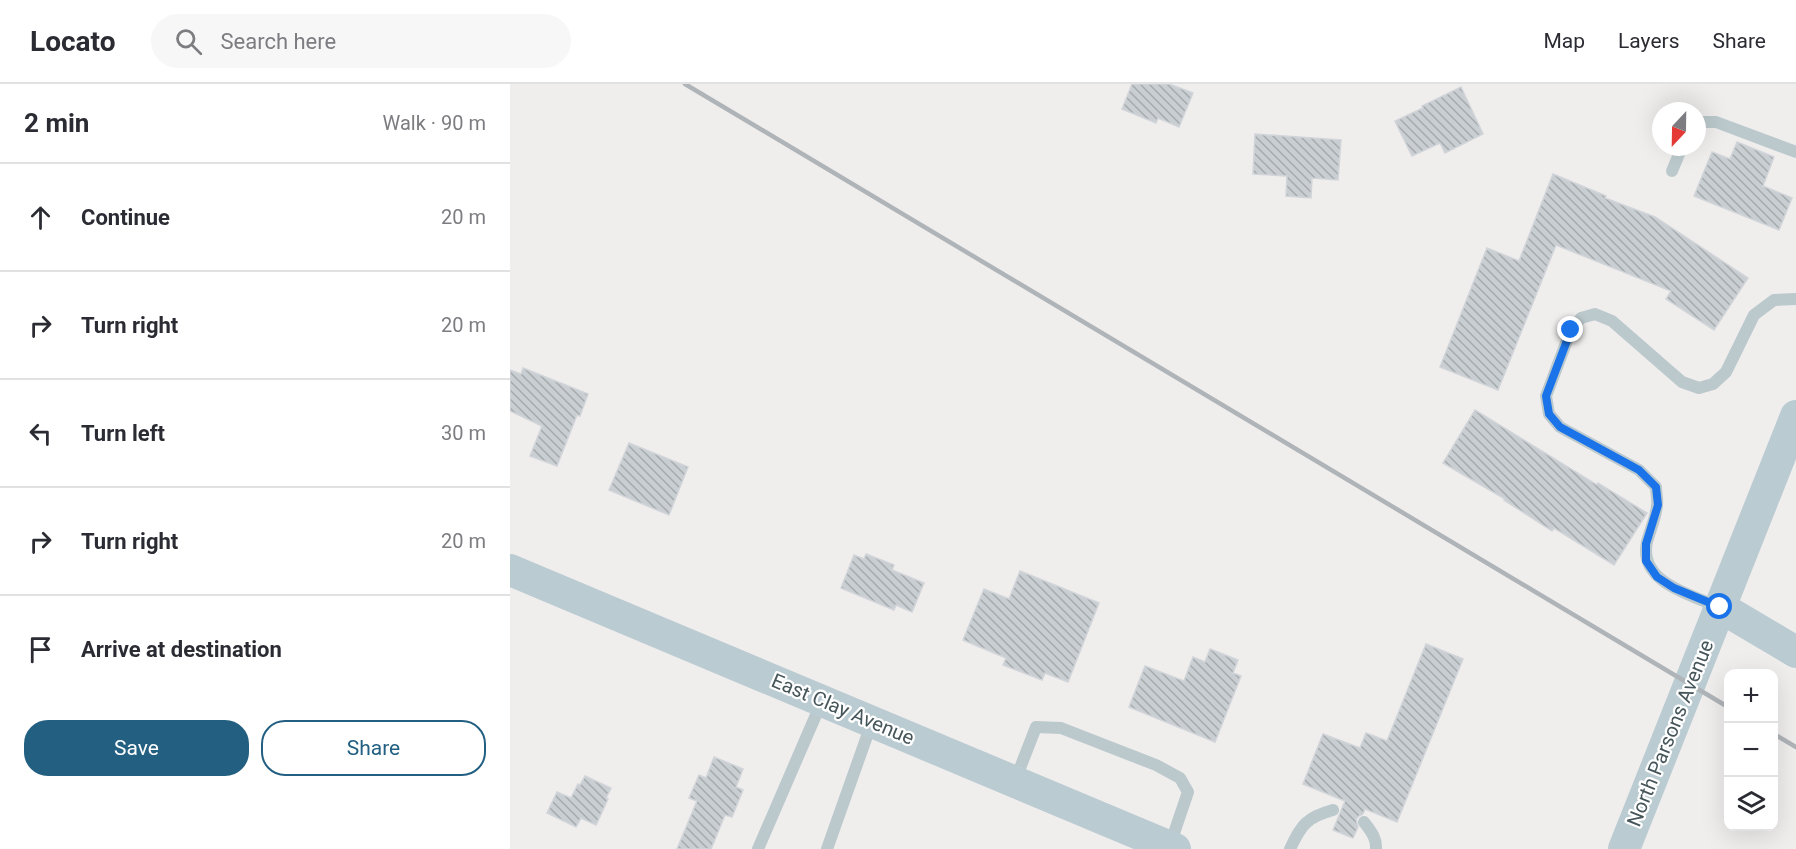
<!DOCTYPE html>
<meta charset="utf-8">
<style>
body{margin:0;font-family:Roboto,sans-serif;background:#f7f7f7;color:#2b2b33}
.controls{position:absolute;right:18px;bottom:18px;display:grid;overflow:hidden;border-radius:12px;box-shadow:0 6px 24px #0002}
.controls button{width:54px;height:54px;display:grid;place-items:center;padding:0;border:0;border-bottom:2px solid #e1e1e2;background:#fff;color:#2b2b33;font:30px sans-serif}
.compass{position:absolute;left:1142px;top:18px;width:54px;height:54px;border-radius:50%;background:#fff;box-shadow:0 6px 24px #0002;rotate:202deg}
.stop{position:absolute;width:18px;height:18px;margin:-14px;border:4px solid #1a73e8;border-radius:50%;background:#fff}
.stop.end{background:#1a73e8;border-color:#fff;box-shadow:0 2px 6px #0008}
.list{margin:0;padding:0;list-style:none}
h2{display:flex;justify-content:space-between;align-items:center;height:78px;margin:0;padding:0 24px;font-size:26px}
h2 small{font-size:20px;font-weight:400;color:#7c7c81}
.list li{display:grid;grid-template-columns:39px 1fr auto;gap:18px;align-items:center;box-sizing:border-box;height:108px;padding:0 24px;border-top:2px solid #e1e1e2}
.list b{display:block;font-size:22px;white-space:nowrap}
.list em{font-size:20px;font-style:normal;color:#7c7c81}
.actions{display:flex;gap:12px;padding:18px 24px}
.actions a{flex:1;padding:14px 0;border:2px solid #225f81;border-radius:24px;text-align:center;font-size:21px;color:#225f81}
.actions .main{background:#225f81;color:#fff}
.icon{flex:none;width:33px;height:33px;fill:none;stroke:currentColor;stroke-width:2;stroke-linecap:round;stroke-linejoin:round}
.map{position:relative;flex:none;width:1286px;height:765px;overflow:hidden}
header{display:flex;align-items:center;gap:36px;box-sizing:border-box;height:84px;padding:0 30px;background:#fff;border-bottom:2px solid #e1e1e2}
header strong{font-size:28px}
nav{display:flex;gap:33px;margin-inline-start:auto;font-size:21px}
.search{width:420px;height:54px;background:#f7f7f7;display:flex;align-items:center;gap:15px;box-sizing:border-box;padding:0 21px;border-radius:33px;color:#7c7c81;font-size:22px}
main{display:flex}
aside{flex:1;background:#fff}
.map>svg:first-child{display:block}
</style>
<header>
<strong>Locato</strong>
<div class="search"><svg class="icon" aria-label="search" viewBox="0 0 24 24"><circle cx="10" cy="10" r="6"/><path d="M15 15l6 6"/></svg>Search here</div>
<nav><a>Map</a><a>Layers</a><a>Share</a></nav>
</header>
<main>
<aside>
<h2>2 min<small>Walk · 90 m</small></h2>
<ul class="list">
<li><svg class="icon" aria-label="ahead" viewBox="0 0 24 24"><path d="M12 20V5M6 11l6-6 6 6"/></svg><div><b>Continue</b></div><em>20 m</em></li>
<li><svg class="icon" aria-label="right" viewBox="0 0 24 24"><path d="M7 20v-9h11M14 6l5 5-5 5"/></svg><div><b>Turn right</b></div><em>20 m</em></li>
<li><svg class="icon" aria-label="left" viewBox="0 0 24 24"><path d="M17 20v-9H6M10 6l-5 5 5 5"/></svg><div><b>Turn left</b></div><em>30 m</em></li>
<li><svg class="icon" aria-label="right" viewBox="0 0 24 24"><path d="M7 20v-9h11M14 6l5 5-5 5"/></svg><div><b>Turn right</b></div><em>20 m</em></li>
<li><svg class="icon" aria-label="arrive" viewBox="0 0 24 24"><path d="M6 21V4h12l-3 4 3 4H6"/></svg><div><b>Arrive at destination</b></div></li>
</ul>
<div class="actions"><a class="main">Save</a><a>Share</a></div>
</aside>
<div class="map">
<svg width="1286" height="765" viewBox="0 0 1286 765">
<defs>
<pattern id="building-back-hatch" width="6" height="6" patternUnits="userSpaceOnUse" patternTransform="scale(1.5)"><rect width="6" height="6" fill="#c9ced2"/><path d="M-1 5l2 2M0 0l6 6M5-1l2 2" fill="none" stroke="#a5aaad"/></pattern>
</defs>
<rect width="100%" height="100%" fill="#f0eded"/>
<!-- building -->
<g fill="url(#building-back-hatch)" stroke="#d1d5d9" stroke-width="1.5">
<polygon points="622,0 659,0 683,9 669,43 648,34 646,39 612,25"/>
<polygon points="951,3 973,50 935,69 930,59 902,72 885,37 913,24 912,22"/>
<polygon points="745,50 831,56 828,96 802,94 801,114 776,112 777,92 743,90"/>
<polygon points="1227,58 1264,73 1253,102 1282,114 1269,146 1184,112 1202,68 1220,75"/>
<polygon points="1043,90 1096,112 1095,114 1145,133 1238,194 1204,246 1156,215 1161,207 1046,161 988,306 930,283 977,164 1009,177"/>
<polygon points="13,284 78,310 70,332 67,331 47,382 20,372 32,342 0,327 0,286 11,290"/>
<polygon points="965,326 1087,401 1088,399 1137,429 1104,481 1044,444 1042,447 994,416 995,415 933,379"/>
<polygon points="119,359 178,383 159,431 99,406"/>
<polygon points="356,470 384,481 382,486 414,499 402,528 386,521 384,526 331,504 344,471 354,475"/>
<polygon points="510,487 589,519 558,598 535,589 532,596 493,581 496,574 453,556 474,505 499,515"/>
<polygon points="916,560 953,575 887,738 855,725 853,730 849,732 846,735 848,743 843,754 823,746 835,717 793,700 813,650 850,664 856,649 877,657"/>
<polygon points="700,565 728,576 723,589 731,592 705,658 619,623 635,582 674,597 683,573 695,578"/>
<polygon points="204,673 233,685 226,703 233,706 222,733 215,731 201,765 167,765 187,717 179,714 189,691 196,694"/>
<polygon points="75,692 101,704 96,714 98,715 86,741 71,734 66,743 37,729 47,708 61,714 68,700 70,701"/>
</g>
<g fill="none" stroke-linecap="round" stroke-linejoin="round">
<!-- lane -->
<g stroke="#bbc9cd" stroke-width="12">
<polyline points="1187,39 1190,38 1206,38 1286,68"/>
<polyline points="1162,87 1172,63"/>
<path d="M1209 523C1181 511 1128 498 1137 458 1140 446 1146 434 1147 421 1148 416 1146 409 1146 403L1129 386 1050 343 1039 330 1036 312 1061 246 1071 234 1085 230 1102 237 1172 298 1189 304 1203 300 1216 288 1244 231 1264 216 1286 215"/>
<polyline points="505,697 526,643 551,644 646,681 670,694 678,708 660,761"/>
<path d="M854 738C860 746 867 754 866 765"/>
<polyline points="248,765 312,617"/>
<polyline points="317,765 362,638"/>
<path d="M780 765C791 741 797 733 823 726"/>
</g>
<!-- secondary -->
<g stroke="#bacbd2" stroke-width="32">
<polyline points="0,486 665,765"/>
<polyline points="1210,523 1286,568"/>
<polyline points="1114,765 1286,332"/>
</g>
<!-- rail -->
<g stroke="#afb4b8" stroke-width="4.5">
<polyline points="175,0 1218,623"/>
<polyline points="1264,650 1286,663"/>
</g>
</g>
<g fill="none" stroke-linecap="round" stroke-linejoin="round">
<!-- route -->
<polyline stroke="#1a73e8" stroke-width="8" points="1061,246 1036,312 1039,330 1050,343 1129,386 1146,403 1148,421 1136,460 1136,477 1147,493 1164,504 1210,523"/>
</g>
<g text-anchor="middle" stroke-width="4.5" stroke-linejoin="round" paint-order="stroke">
<!-- street labels -->
<g font-size="20" fill="#45555a" stroke="#fff">
<text transform="translate(333 625) rotate(23)" y="7">East Clay Avenue</text>
<text transform="translate(1160 649) rotate(-68)" y="7">North Parsons Avenue</text>
</g>
</g>
</svg>
<div class="controls">
<button>+</button>
<button>−</button>
<button><svg class="icon" aria-label="layers" viewBox="0 0 24 24"><path d="M12 4l9 5-9 5-9-5zM3 14l9 5 9-5"/></svg></button>
</div>
<svg class="compass" viewBox="-18 -18 36 36"><path d="M0-13l5 13h-10z" fill="#e53935"/><path d="M0 13l5-13h-10z" fill="#7c7c81"/></svg>
<div class="stop" style="left:1210px;top:523px"></div>
<div class="stop end" style="left:1061px;top:246px"></div>
</div>
</main>
